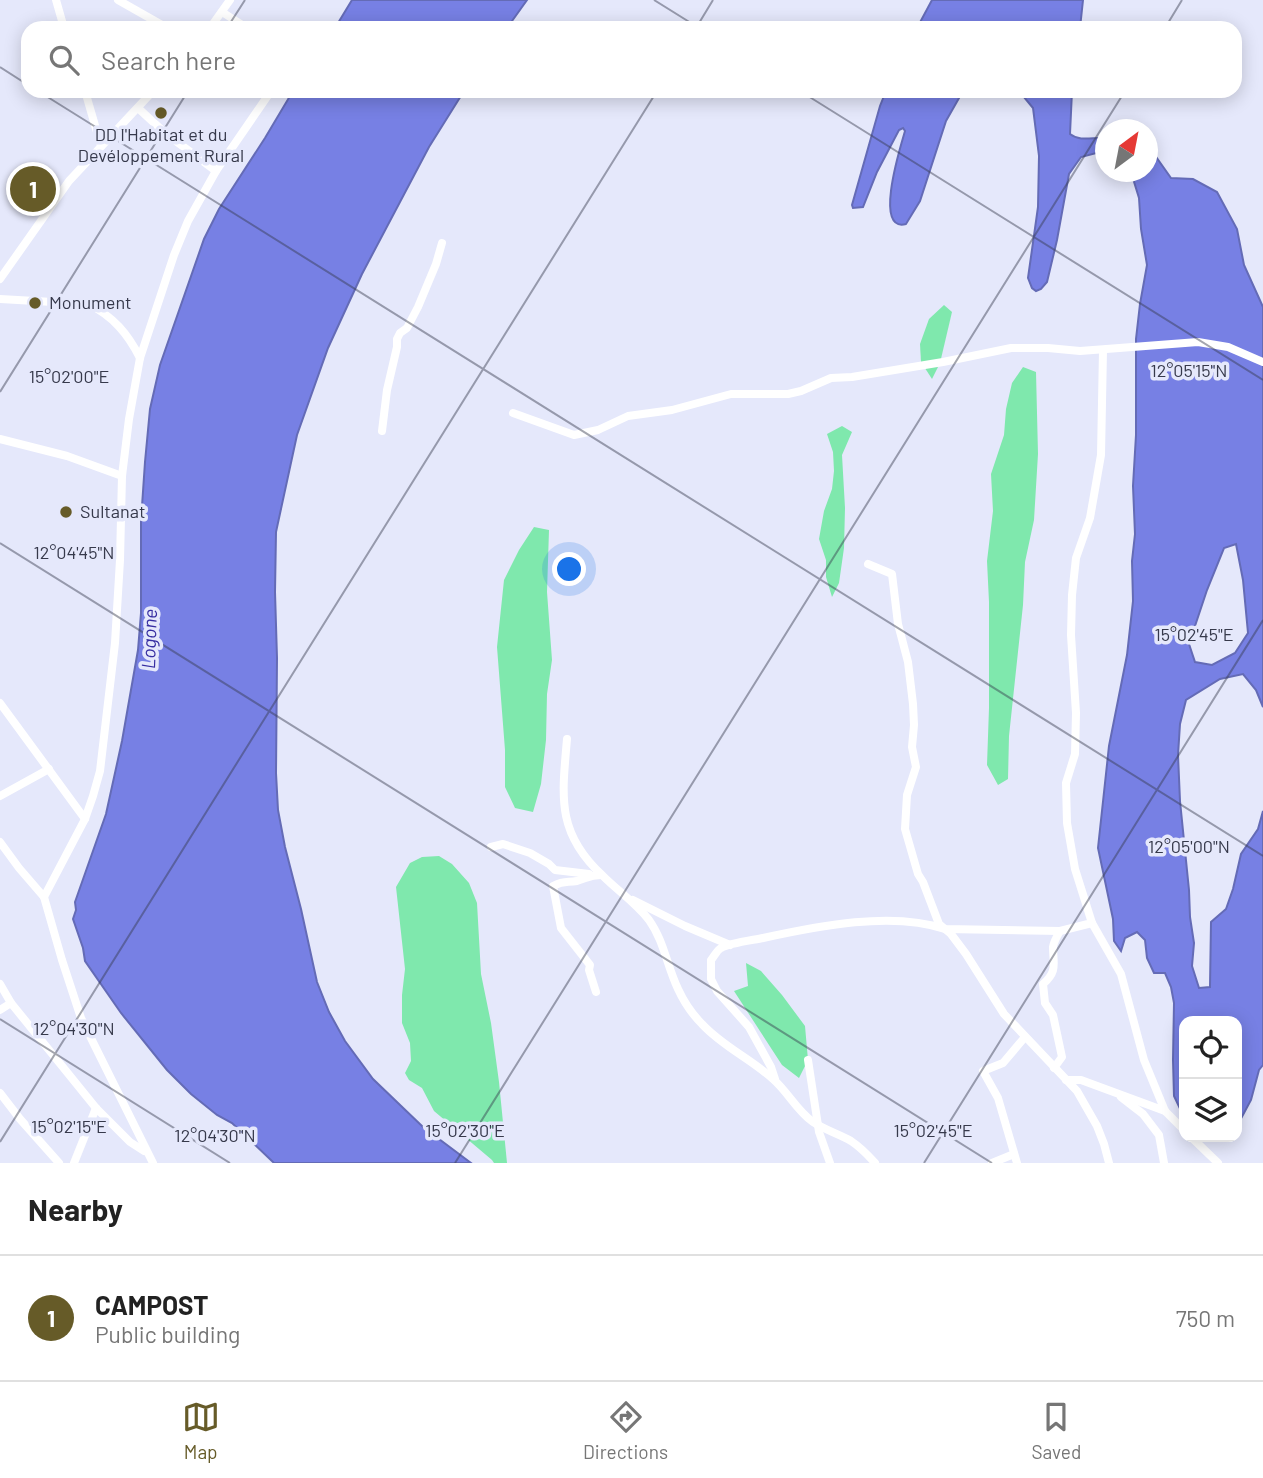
<!DOCTYPE html>
<meta charset="utf-8">
<style>
body{margin:0;font-family:Barlow,sans-serif;background:#f6f6f6;color:#222}
.controls{position:absolute;right:21px;bottom:21px;display:grid;overflow:hidden;border-radius:14px;box-shadow:0 4px 18px #0003}
.controls button{width:63px;height:63px;display:grid;place-items:center;padding:0;border:0;border-bottom:2px solid #e0e0e0;background:#fff;color:#222;font:35px sans-serif}
.compass{position:absolute;left:1095px;top:119px;width:63px;height:63px;border-radius:50%;background:#fff;box-shadow:0 4px 18px #0003;rotate:32deg}
.you{position:absolute;left:570px;top:570px;width:24px;height:24px;margin:-18px;border:5px solid #fff;border-radius:50%;background:#1a73e8;box-shadow:0 0 0 10px #1a73e833}
.badge{display:grid;place-items:center;width:46px;height:46px;border-radius:50%;background:#665b28;color:#fff;font-size:23px;font-weight:700}
.pin{position:absolute;translate:-50% -50%;border:4px solid #fff;box-shadow:0 2px 7px #0006}
.list{margin:0;padding:0;list-style:none}
h2{display:flex;justify-content:space-between;align-items:center;height:91px;margin:0;padding:0 28px;font-size:30px}
h2 small{font-size:23px;font-weight:400;color:#767676}
.list li{display:grid;grid-template-columns:46px 1fr auto;gap:21px;align-items:center;box-sizing:border-box;height:126px;padding:0 28px;border-top:2px solid #e0e0e0}
.list b{display:block;font-size:26px;white-space:nowrap}
.list p{margin:0;font-size:23px;white-space:nowrap;color:#767676}
.list em{font-size:23px;font-style:normal;color:#767676}
.icon{flex:none;width:38px;height:38px;fill:none;stroke:currentColor;stroke-width:2;stroke-linecap:round;stroke-linejoin:round}
.map{position:relative;flex:none;width:1263px;height:1163px;overflow:hidden}
.search{position:absolute;background:#fff;box-shadow:0 4px 18px #0003;left:21px;right:21px;top:21px;height:77px;display:flex;align-items:center;gap:18px;box-sizing:border-box;padding:0 24px;border-radius:21px;color:#767676;font-size:26px}
.sheet{height:217px;background:#fff}
nav{display:flex;justify-content:space-around;align-items:center;box-sizing:border-box;height:98px;border-top:2px solid #e0e0e0;background:#fff;font-size:19px;color:#767676}
nav a{display:grid;justify-items:center;gap:4px}
nav .on{color:#665b28}
.map>svg:first-child{display:block}
</style>
<div class="map">
<svg width="1263" height="1163" viewBox="0 0 1263 1163">
<rect width="100%" height="100%" fill="#e5e8fb"/>
<!-- green -->
<g fill="#7fe8ad">
<polygon points="944,305 952,312 940,363 932,379 921,362 920,344 929,319"/>
<polygon points="1023,367 1036,372 1038,454 1034,520 1025,562 1023,605 1009,736 1008,779 998,785 987,765 989,708 989,602 987,561 993,511 991,474 1004,435 1006,409 1012,383"/>
<polygon points="842,426 852,432 842,455 845,508 844,548 839,583 832,597 826,577 826,560 819,539 824,511 832,489 834,471 833,452 827,434"/>
<polygon points="534,527 549,530 547,592 552,660 547,694 546,740 541,784 533,812 515,808 505,787 505,750 497,647 504,580 519,550"/>
<polygon points="439,856 452,864 469,883 477,903 481,974 491,1023 499,1082 507,1163 494,1163 492,1160 434,1111 422,1088 409,1080 405,1073 411,1061 410,1043 402,1023 402,995 405,969 396,887 410,863 422,857"/>
<polygon points="746,963 761,971 782,995 805,1026 808,1060 799,1078 782,1065 734,991 748,986"/>
</g>
<!-- water -->
<g fill="#7780e4" stroke="#646bb6" stroke-width="2" fill-rule="evenodd">
<polygon points="352,0 527,0 507,28 335,28"/>
<polygon points="932,0 1083,0 1080,28 917,28"/>
<polygon points="293,91 464,91 429,147 362,274 328,348 297,435 276,532 275,592 277,658 276,773 278,810 285,847 301,909 317,982 329,1012 345,1041 373,1079 423,1127 471,1163 274,1163 232,1123 217,1115 191,1094 167,1070 121,1013 85,961 83,948 73,919 76,910 75,902 106,814 122,741 138,650 141,613 141,521 145,462 150,409 160,365 204,239 219,209 265,138"/>
<path d="M886 91H963L946 121 920 201 906 224C873 233 901 145 905 131L903 128 899 130 877 172 863 207 853 208 852 205 880 106Z"/>
<path d="M1019 91H1072L1070 134C1080 142 1093 137 1105 138V153L1100 152 1081 157 1069 174 1057 240 1047 282 1041 289 1036 291 1032 288 1028 278 1038 207 1039 156 1033 108Z"/>
<path d="M1148 150 1154 154 1171 178 1193 179 1217 192 1237 229 1244 265 1263 307V707L1256 690 1243 674 1220 679 1186 700 1180 724 1178 755 1180 801 1189 890 1190 917 1194 943 1192 966 1199 988 1210 987 1211 922 1226 909 1233 889 1241 854 1258 829 1263 811V1065L1259 1070 1251 1100 1237 1126V1021H1184V1117L1174 1096 1173 1060 1174 1003 1171 987 1165 973H1154L1147 958 1145 940 1137 932 1125 938 1121 951 1114 941 1113 919 1098 848 1109 746 1127 655 1133 601 1132 561 1135 534 1133 486 1136 435V339L1140 304 1147 265 1141 229 1139 198 1131 172H1148ZM1236 544 1243 580 1248 633 1235 653 1212 665 1195 662 1189 644 1207 590 1224 548Z"/>
</g>
<g fill="none" stroke-linecap="round" stroke-linejoin="round">
<!-- minor -->
<g stroke="#fff" stroke-width="8">
<polyline points="56,0 64,28"/>
<polyline points="118,0 162,25 179,28"/>
<polyline points="222,12 247,28"/>
<polyline points="210,28 230,0"/>
<polyline points="85,91 101,146"/>
<polyline points="138,108 165,133 216,171"/>
<polyline points="0,279 69,181 153,91"/>
<path d="M0 299 88 304C113 316 128 334 140 358"/>
<polyline points="513,413 574,435 598,430 628,416 672,410 731,394 788,394 801,391 831,378 852,377 943,362 1011,348 1048,348 1080,351 1198,342 1228,347 1263,362"/>
<polyline points="382,431 387,390 397,347 397,339 400,333 407,328 418,307 436,264 442,243"/>
<polyline points="0,439 67,456 122,476"/>
<polyline points="868,564 892,574 898,624 908,662 913,704 914,725 912,747 916,767 907,795 905,829 918,874 923,882 939,924 951,934 966,954 1004,1014 1077,1091 1097,1126 1104,1144 1109,1163"/>
<polyline points="0,703 85,819"/>
<path d="M567 739C562 797 556 833 603 876 618 891 636 903 649 920 664 941 667 966 678 989 684 1002 692 1014 702 1024 722 1046 751 1059 773 1079 788 1092 797 1111 813 1122 825 1130 839 1134 851 1141 860 1147 868 1155 875 1163"/>
<polyline points="0,796 49,769"/>
<polyline points="0,842 19,868 44,897"/>
<polyline points="491,847 503,844 530,853 549,864 555,870 589,874"/>
<polyline points="633,900 685,926 730,945"/>
<polyline points="1092,923 1121,974 1144,1060 1165,1111 1184,1130"/>
<polyline points="0,984 11,1003 96,1108 130,1142 144,1151"/>
<path d="M596 992 589 970 590 965 561 928 553 886C565 880 567 883 577 881 587 878 590 875 601 875"/>
<polyline points="0,1010 11,1003"/>
<polyline points="808,1060 819,1132 830,1163"/>
<path d="M1054 1068 1062 1057 1053 1015 1045 1003 1043 984C1058 971 1053 964 1053 947 1054 941 1057 936 1060 931L1092 923 1075 869 1067 823 1066 783 1075 754 1076 713 1071 635 1072 595 1076 558 1090 518 1101 455 1103 350"/>
<path d="M775 1079 771 1067 749 1027 717 991 711 979V960C714 957 717 950 721 948 729 943 754 940 763 938 818 926 892 911 945 929L1060 931"/>
<polyline points="1066,1080 1081,1080 1165,1111"/>
<polyline points="0,1093 20,1119 59,1163"/>
<polyline points="1121,1097 1143,1114 1159,1135 1164,1163"/>
<polyline points="1191,1137 1218,1163"/>
<polyline points="74,1163 96,1108"/>
<polyline points="153,1163 81,1018 62,960 44,897 85,819 93,796 100,771 115,643 120,560 122,476 129,419 140,358 174,255 188,221 216,171 271,91"/>
<polyline points="992,1163 1014,1154"/>
<polyline points="1017,1163 998,1098 983,1071 1003,1063 1025,1037"/>
</g>
</g>
<!-- ticks -->
<path fill="none" stroke="#36394b" stroke-width="2" stroke-opacity="0.45" d="M654 0 699 28M227 28 245 0M696 28 713 0M1165 28 1182 0M0 67 28 85M38 91 1263 856M800 91 1263 380M0 392 188 91M0 543 992 1163M0 1019 230 1163M0 1142 657 91M455 1163 1125 91M924 1163 1263 620"/>
<!-- markers -->
<g fill="#665b28" stroke="#e5e8fb" stroke-width="2.5">
<circle cx="161" cy="113" r="7"/>
<circle cx="35" cy="303" r="7"/>
<circle cx="66" cy="512" r="7"/>
</g>
<g text-anchor="middle" stroke-width="7" stroke-linejoin="round" paint-order="stroke">
<!-- poi labels -->
<g font-size="18" fill="#36394b" stroke="#e5e8fb" text-anchor="start">
<text x="161" y="141" text-anchor="middle">DD l'Habitat et du<tspan x="161" dy="21">Devéloppement Rural</tspan></text>
<text x="49" y="309">Monument</text>
<text x="80" y="518">Sultanat</text>
</g>
<!-- water labels -->
<g font-size="19" font-style="italic" fill="#362da1" stroke="#e5e8fb">
<text transform="translate(149 639) rotate(-88)" y="7">Logone</text>
</g>
</g>
<g font-size="18" text-anchor="middle" fill="#36394b" stroke="#e5e8fb" stroke-width="7" stroke-linejoin="round" paint-order="stroke">
<text x="1189" y="377">12°05'15"N</text>
<text x="69" y="383">15°02'00"E</text>
<text x="74" y="559">12°04'45"N</text>
<text x="1194" y="641">15°02'45"E</text>
<text x="1189" y="853">12°05'00"N</text>
<text x="74" y="1035">12°04'30"N</text>
<text x="69" y="1133">15°02'15"E</text>
<text x="465" y="1137">15°02'30"E</text>
<text x="933" y="1137">15°02'45"E</text>
<text x="215" y="1142">12°04'30"N</text>
</g>
</svg>
<div class="controls">
<button><svg class="icon" aria-label="locate" viewBox="0 0 24 24"><circle cx="12" cy="12" r="6"/><path d="M12 2v4M12 18v4M2 12h4M18 12h4"/></svg></button>
<button><svg class="icon" aria-label="layers" viewBox="0 0 24 24"><path d="M12 4l9 5-9 5-9-5zM3 14l9 5 9-5"/></svg></button>
</div>
<svg class="compass" viewBox="-18 -18 36 36"><path d="M0-13l5 13h-10z" fill="#e53935"/><path d="M0 13l5-13h-10z" fill="#767676"/></svg>
<div class="you"></div>
<div class="pin badge" style="left:33px;top:189px">1</div>
<div class="search"><svg class="icon" aria-label="search" viewBox="0 0 24 24"><circle cx="10" cy="10" r="6"/><path d="M15 15l6 6"/></svg>Search here</div>
</div>
<section class="sheet">
<h2>Nearby<small></small></h2>
<ul class="list">
<li><span class="badge">1</span><div><b>CAMPOST</b><p>Public building</p></div><em>750 m</em></li>
</ul>
</section>
<nav>
<a class="on"><svg class="icon" aria-label="map" viewBox="0 0 24 24"><path d="M3 6l6-2 6 2 6-2v14l-6 2-6-2-6 2zM9 4v14M15 6v14"/></svg>Map</a>
<a><svg class="icon" aria-label="directions" viewBox="0 0 24 24"><path d="M12 3l9 9-9 9-9-9zM9 14v-3h6M13 9l2 2-2 2"/></svg>Directions</a>
<a><svg class="icon" aria-label="saved" viewBox="0 0 24 24"><path d="M7 4h10v16l-5-4-5 4z"/></svg>Saved</a>
</nav>
